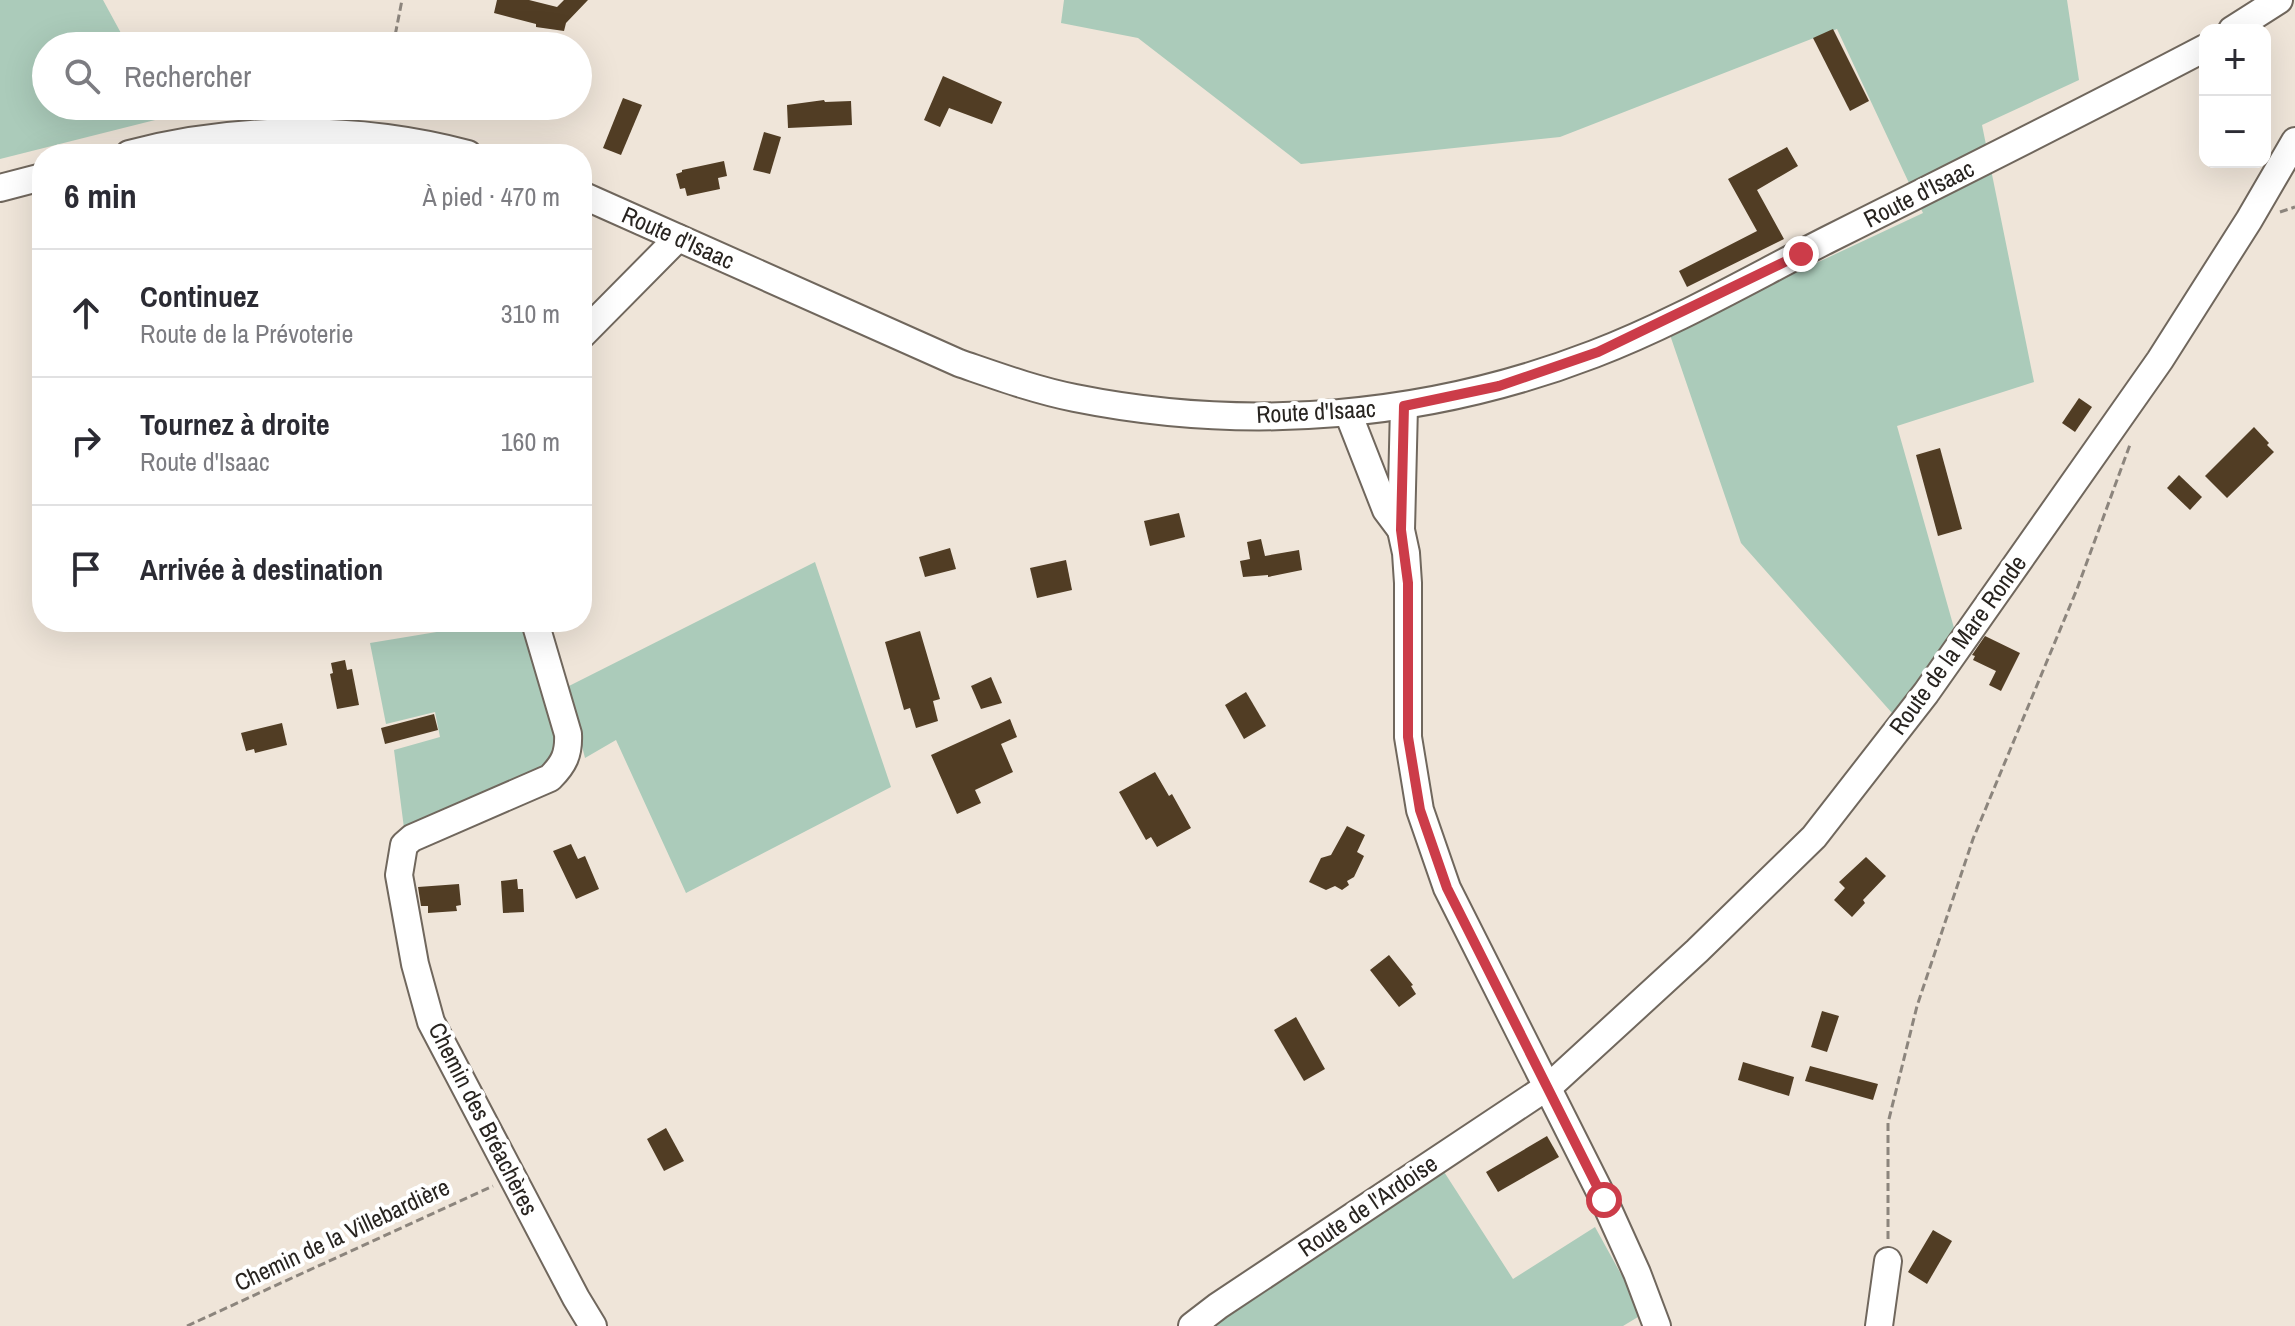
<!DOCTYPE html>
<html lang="fr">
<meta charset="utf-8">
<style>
body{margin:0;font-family:"Archivo Narrow",sans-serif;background:#f2f2f3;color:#2b2b33}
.controls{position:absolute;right:24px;top:24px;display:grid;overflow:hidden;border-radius:16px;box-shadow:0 8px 32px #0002}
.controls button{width:72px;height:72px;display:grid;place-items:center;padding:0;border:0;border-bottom:2px solid #e1e1e2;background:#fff;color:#2b2b33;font:40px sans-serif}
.stop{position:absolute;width:24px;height:24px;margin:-18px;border:6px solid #cc3c49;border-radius:50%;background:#fff}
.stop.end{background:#cc3c49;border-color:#fff;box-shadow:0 2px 8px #0008}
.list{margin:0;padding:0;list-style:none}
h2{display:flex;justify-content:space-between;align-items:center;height:104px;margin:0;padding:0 32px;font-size:34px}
h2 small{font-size:26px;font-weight:400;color:#7c7c81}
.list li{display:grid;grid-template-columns:52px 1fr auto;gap:24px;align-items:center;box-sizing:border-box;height:128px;padding:0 32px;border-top:2px solid #e1e1e2}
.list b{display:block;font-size:30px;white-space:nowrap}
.list p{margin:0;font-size:26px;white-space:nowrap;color:#7c7c81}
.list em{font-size:26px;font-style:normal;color:#7c7c81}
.icon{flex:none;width:44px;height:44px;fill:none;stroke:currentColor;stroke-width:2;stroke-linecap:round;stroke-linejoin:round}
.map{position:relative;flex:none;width:2295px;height:1326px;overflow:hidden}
.search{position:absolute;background:#fff;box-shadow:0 8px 32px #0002;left:32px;top:32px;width:560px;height:88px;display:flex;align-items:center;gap:20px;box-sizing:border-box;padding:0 28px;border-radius:44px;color:#7c7c81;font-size:30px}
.panel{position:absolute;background:#fff;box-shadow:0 8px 32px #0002;left:32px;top:144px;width:560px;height:488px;border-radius:32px}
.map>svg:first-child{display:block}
</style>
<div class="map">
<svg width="2295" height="1326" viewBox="0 0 2295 1326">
<rect width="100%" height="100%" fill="#efe5d9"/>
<!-- green -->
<g fill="#abcbba">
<polygon points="0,0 103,0 128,46 46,46 46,106 161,106 167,117 0,159"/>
<polygon points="1064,0 2067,0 2079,80 1982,125 2034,382 1897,426 1956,635 1892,713 1741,543 1669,332 1923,213 1837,29 1560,137 1301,164 1138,38 1061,23"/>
<polygon points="815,562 891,787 686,893 616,740 585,758 567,687"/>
<polygon points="497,622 527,622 561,750 552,768 405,836 394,750 440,737 435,712 386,724 370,643"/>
<polygon points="1430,1150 1513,1279 1595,1227 1643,1314 1623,1326 1182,1326"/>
</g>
<!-- building -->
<g fill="#513d24">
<polygon points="497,0 529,0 557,7 564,0 588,0 566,23 564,31 536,27 536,24 494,13"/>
<polygon points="1833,29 1869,101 1850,111 1813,38"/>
<polygon points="943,76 1002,102 992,124 949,108 940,127 924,120"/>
<polygon points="623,98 642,105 621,155 603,148"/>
<polygon points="824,100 825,102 851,101 852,125 788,128 787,105"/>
<polygon points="764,132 781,137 770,174 753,170"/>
<polygon points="1787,147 1798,166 1757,190 1784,239 1687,287 1679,271 1757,231 1728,179"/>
<polygon points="724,161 727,176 718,178 720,189 687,196 685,188 680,189 676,174 682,172 682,170"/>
<polygon points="2079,398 2092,407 2075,432 2062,423"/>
<polygon points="2254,427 2269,443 2267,445 2274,452 2227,498 2205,476"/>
<polygon points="1940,448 1962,529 1938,536 1916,455"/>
<polygon points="2179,475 2202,497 2190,510 2167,488"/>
<polygon points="1179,513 1185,537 1150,546 1144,521"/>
<polygon points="1261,539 1265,556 1299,550 1302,570 1268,577 1268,575 1243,577 1240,561 1250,559 1247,542"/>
<polygon points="950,548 956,569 925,577 919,557"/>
<polygon points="1066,560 1072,590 1037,598 1030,568"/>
<polygon points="920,631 940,699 933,701 938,721 916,728 910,708 904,710 885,642"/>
<polygon points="1985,636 2020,653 2001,691 1989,685 1996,671 1973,660 1975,656 1972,655"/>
<polygon points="345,660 347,670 352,669 359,705 337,709 330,674 333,673 331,663"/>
<polygon points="991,677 1002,703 981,709 971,686"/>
<polygon points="1246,692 1266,726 1244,739 1225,705"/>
<polygon points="434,714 438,730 385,744 381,728"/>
<polygon points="1010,719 1017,737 1001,744 1013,772 975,790 981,803 957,814 931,755"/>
<polygon points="282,723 287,745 255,753 254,749 246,751 241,733"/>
<polygon points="1155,772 1169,796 1172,794 1191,828 1157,847 1151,837 1146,840 1119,792"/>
<polygon points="1347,826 1365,835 1357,852 1364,856 1354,877 1347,881 1349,885 1342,890 1335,886 1326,890 1309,882 1321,858 1331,855"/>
<polygon points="571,844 578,859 585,856 599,889 576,899 553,851"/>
<polygon points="1866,857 1886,876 1863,900 1865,903 1852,917 1834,900 1845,888 1839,882"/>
<polygon points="517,879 518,889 523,889 524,912 503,913 501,881"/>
<polygon points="459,884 461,905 456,906 457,911 428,913 428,906 421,906 418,887"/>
<polygon points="1389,955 1413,985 1411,986 1416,994 1399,1007 1370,970"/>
<polygon points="1822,1011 1839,1016 1827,1052 1811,1047"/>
<polygon points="1296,1017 1325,1069 1304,1081 1274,1030"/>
<polygon points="1743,1062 1794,1077 1789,1096 1738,1080"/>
<polygon points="1810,1066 1878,1084 1873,1100 1805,1081"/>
<polygon points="666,1128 684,1161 664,1171 647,1139"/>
<polygon points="1547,1136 1559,1157 1498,1192 1486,1172"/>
<polygon points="1933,1230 1952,1241 1927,1284 1908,1272"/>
</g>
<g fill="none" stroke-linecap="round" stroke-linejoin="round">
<defs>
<g id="minor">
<polyline points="2232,30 2279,0"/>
<path d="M129 154C239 125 358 125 468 154"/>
<polyline points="0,188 42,177"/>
<path d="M582 195 959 363C997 376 1035 390 1075 398 1249 433 1428 418 1594 354 1675 323 1752 278 1829 239 1955 176 2081 113 2205 48"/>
<polyline points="582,335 678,238"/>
<polyline points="1404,406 1401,530 1406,553 1408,583 1408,737 1420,810 1447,888 1604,1200 1637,1273 1657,1326"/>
<polyline points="1348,413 1386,510 1401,530"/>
<path d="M535 622 568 734C569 754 564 764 550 778L412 838 404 845 399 875 415 964 431 1022 576 1298 593 1326"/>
<polyline points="1192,1326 1218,1306 1553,1083 1697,951 1814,837 1926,693 2160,360 2249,220 2295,141"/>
<polyline points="1879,1326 1888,1261"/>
</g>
</defs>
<!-- minor casing -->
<use href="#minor" stroke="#70675d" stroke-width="30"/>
<!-- path -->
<g stroke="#8c857d" stroke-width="3" stroke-dasharray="8 4" stroke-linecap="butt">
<polyline points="393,46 402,0"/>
<polyline points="386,118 387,106"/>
<polyline points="2280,212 2295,207"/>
<polyline points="1888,1239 1888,1123 1917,1006 1973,839 2077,589 2131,442"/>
<polyline points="187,1326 493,1186"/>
</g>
<!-- minor -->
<use href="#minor" stroke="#fff" stroke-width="26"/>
</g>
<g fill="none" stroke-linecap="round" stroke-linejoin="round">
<!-- route -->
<polyline stroke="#cc3c49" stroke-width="10" points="1604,1200 1447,888 1420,810 1408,737 1408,583 1401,530 1404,406 1499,386 1598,352 1801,254"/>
</g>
<g text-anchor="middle" stroke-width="8" stroke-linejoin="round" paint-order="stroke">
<!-- street labels -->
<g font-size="24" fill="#282420" stroke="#fff">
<text transform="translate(1919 194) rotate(-27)" y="8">Route d'Isaac</text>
<text transform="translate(678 238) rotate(24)" y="8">Route d'Isaac</text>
<text transform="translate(1316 412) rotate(-3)" y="8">Route d'Isaac</text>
<text transform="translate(1958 645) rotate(-54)" y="8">Route de la Mare Ronde</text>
<text transform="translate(483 1119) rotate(63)" y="8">Chemin des Bréachères</text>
<text transform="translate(1368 1206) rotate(-34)" y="8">Route de l'Ardoise</text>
<text transform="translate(342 1235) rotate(-25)" y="8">Chemin de la Villebardière</text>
</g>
</g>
</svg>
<div class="controls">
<button>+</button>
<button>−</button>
</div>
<div class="stop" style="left:1604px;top:1200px"></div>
<div class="stop end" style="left:1801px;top:254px"></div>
<div class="search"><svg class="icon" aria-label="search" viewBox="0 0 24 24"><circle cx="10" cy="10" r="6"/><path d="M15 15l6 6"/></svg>Rechercher</div>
<section class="panel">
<h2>6 min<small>À pied · 470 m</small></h2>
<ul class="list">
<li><svg class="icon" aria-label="ahead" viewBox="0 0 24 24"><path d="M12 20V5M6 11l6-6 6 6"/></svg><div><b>Continuez</b><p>Route de la Prévoterie</p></div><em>310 m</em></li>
<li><svg class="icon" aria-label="right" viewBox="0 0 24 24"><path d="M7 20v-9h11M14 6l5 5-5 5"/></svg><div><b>Tournez à droite</b><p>Route d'Isaac</p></div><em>160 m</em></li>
<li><svg class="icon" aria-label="arrive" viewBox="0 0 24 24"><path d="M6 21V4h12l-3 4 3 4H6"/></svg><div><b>Arrivée à destination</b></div></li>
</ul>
</section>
</div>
